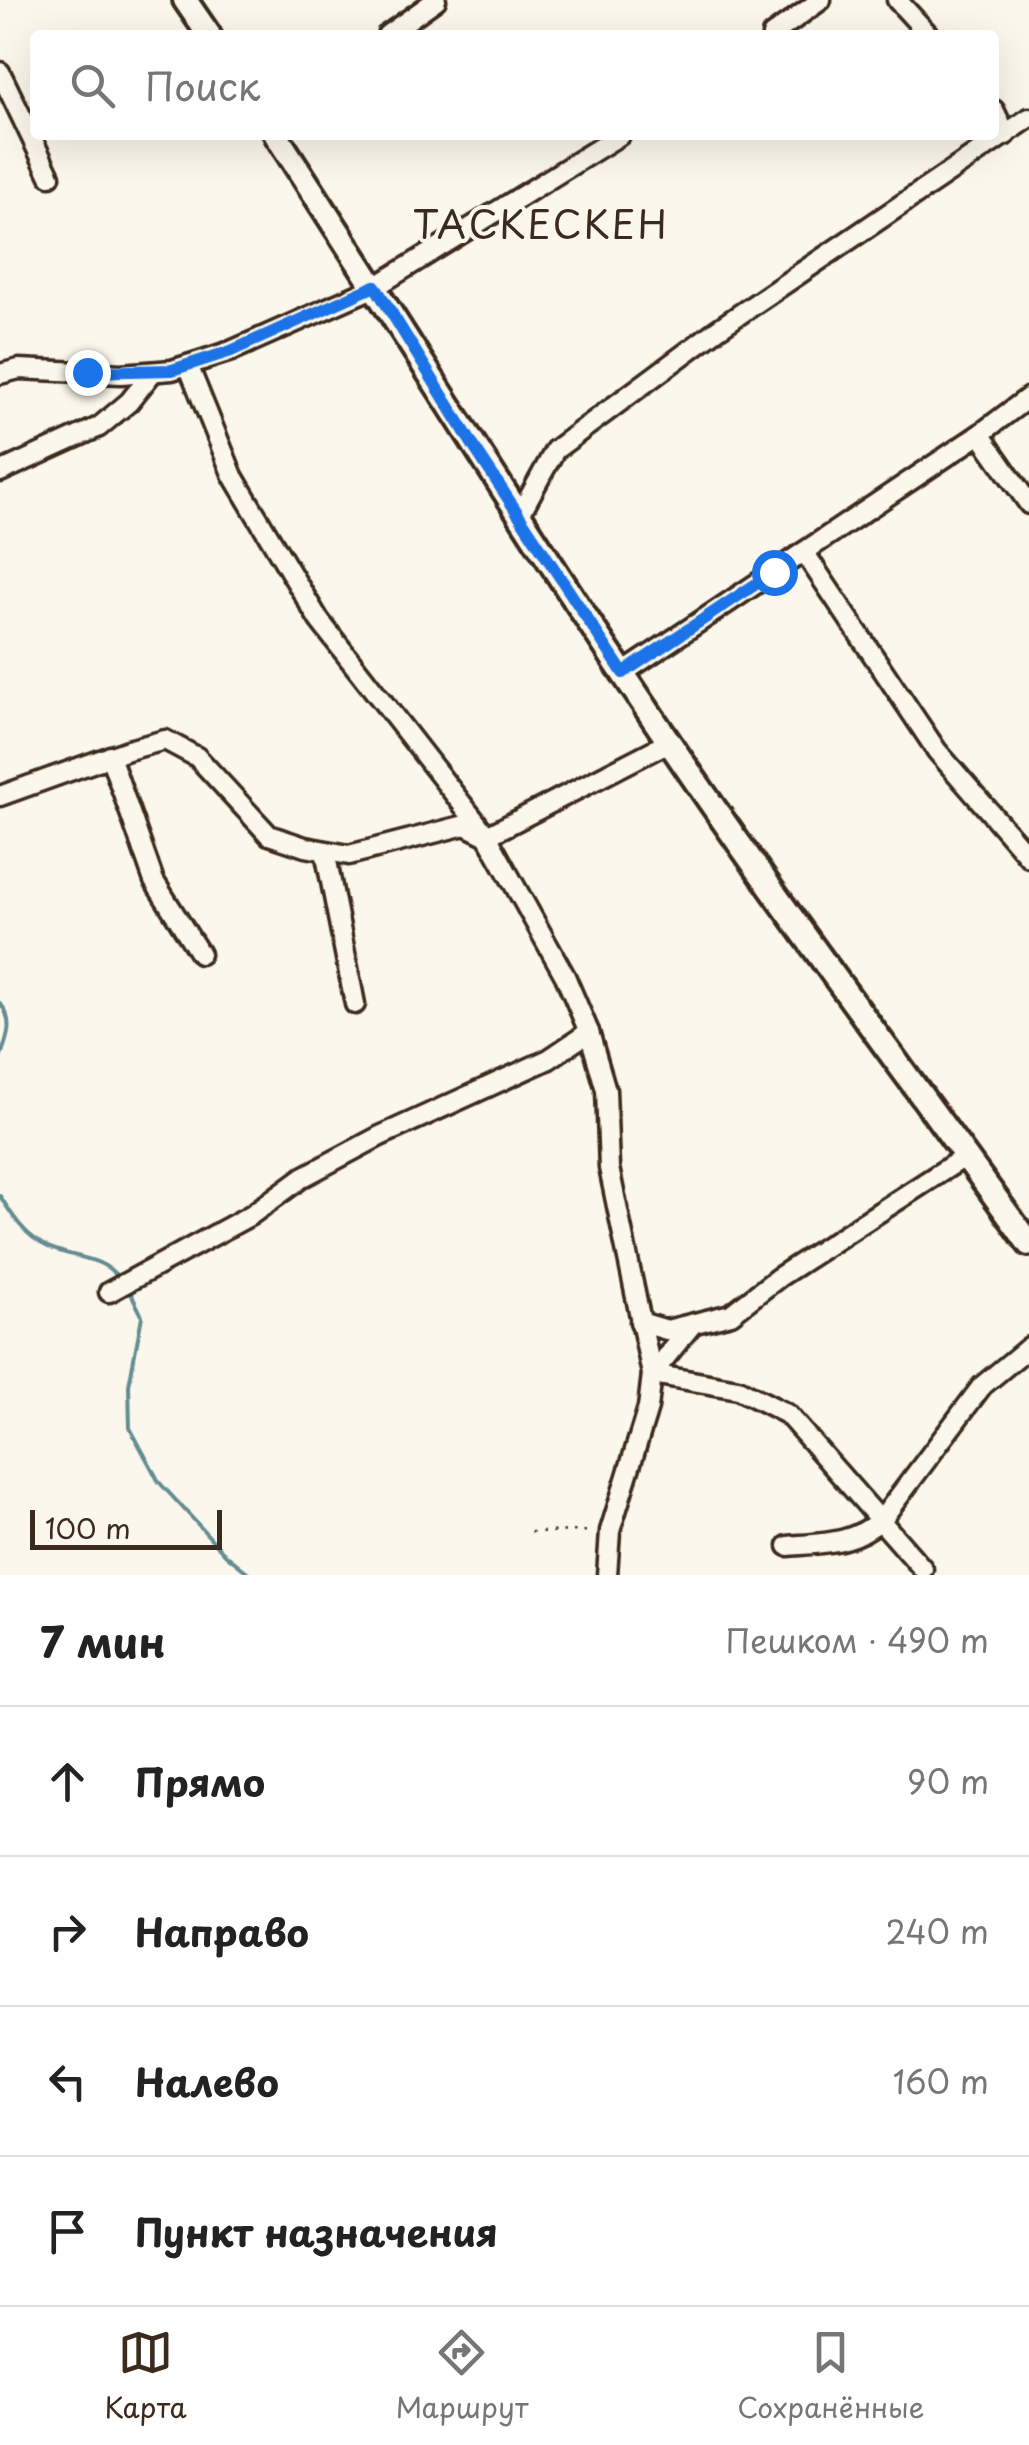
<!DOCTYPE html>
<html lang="ru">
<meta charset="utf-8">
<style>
body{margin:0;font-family:"Playpen Sans",sans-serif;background:#f6f6f6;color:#222}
.scale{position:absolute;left:30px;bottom:25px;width:192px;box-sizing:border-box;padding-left:10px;border:5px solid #3b2a1e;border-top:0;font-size:28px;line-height:35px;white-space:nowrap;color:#3b2a1e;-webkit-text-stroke:8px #fbf7ec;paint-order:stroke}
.stop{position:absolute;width:30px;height:30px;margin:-22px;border:8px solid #1a73e8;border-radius:50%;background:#fff}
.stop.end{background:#1a73e8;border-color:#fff;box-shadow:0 2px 10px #0008}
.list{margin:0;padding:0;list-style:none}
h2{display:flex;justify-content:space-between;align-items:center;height:130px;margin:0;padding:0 40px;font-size:42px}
h2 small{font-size:32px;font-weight:400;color:#767676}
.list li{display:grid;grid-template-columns:65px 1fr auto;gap:30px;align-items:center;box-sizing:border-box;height:150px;padding:0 40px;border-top:2px solid #e0e0e0}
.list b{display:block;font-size:38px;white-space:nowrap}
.list em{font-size:32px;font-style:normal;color:#767676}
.icon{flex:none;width:55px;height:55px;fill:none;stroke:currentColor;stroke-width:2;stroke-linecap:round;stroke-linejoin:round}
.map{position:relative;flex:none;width:1029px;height:1575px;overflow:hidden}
.search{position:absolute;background:#fff;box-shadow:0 10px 40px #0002;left:30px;right:30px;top:30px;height:110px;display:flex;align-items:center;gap:25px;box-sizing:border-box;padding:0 35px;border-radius:10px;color:#767676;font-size:38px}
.sheet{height:730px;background:#fff}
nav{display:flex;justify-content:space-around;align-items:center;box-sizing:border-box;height:140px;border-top:2px solid #e0e0e0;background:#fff;font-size:28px;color:#767676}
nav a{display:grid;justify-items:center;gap:5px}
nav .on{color:#3b2a1e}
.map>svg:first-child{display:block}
</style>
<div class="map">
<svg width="1029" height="1575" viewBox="0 0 1029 1575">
<rect width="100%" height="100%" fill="#fbf7ec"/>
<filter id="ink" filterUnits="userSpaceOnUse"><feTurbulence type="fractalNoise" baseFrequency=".01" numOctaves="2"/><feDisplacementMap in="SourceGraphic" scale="20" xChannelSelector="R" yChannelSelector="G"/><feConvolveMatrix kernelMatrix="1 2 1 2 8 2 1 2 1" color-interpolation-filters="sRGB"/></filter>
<g filter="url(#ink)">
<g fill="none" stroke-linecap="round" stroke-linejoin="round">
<!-- stream -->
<g stroke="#648c91" stroke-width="4">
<path d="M0 1003C15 1021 7 1039 0 1058"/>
<path d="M0 1196C13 1217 25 1236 48 1247 74 1259 100 1255 119 1278"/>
<polyline points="129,1289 142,1316 129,1385 130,1428 159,1482 226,1555 251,1575"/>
</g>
<defs>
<g id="minor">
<polyline points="897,0 929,35"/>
<polyline points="387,35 436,0"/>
<polyline points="772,35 821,0"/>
<polyline points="0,72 50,176"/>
<polyline points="994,110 1006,135"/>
<polyline points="188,365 233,476 319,620 487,836 565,976 589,1032 606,1090 609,1168 652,1374 648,1408 610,1531 607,1575"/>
<polyline points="0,374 19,369 121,374 172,370 231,351 375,287 620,135"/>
<polyline points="980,434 1029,504"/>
<polyline points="0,472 99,427 129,402 153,372"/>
<polyline points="519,516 555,450 718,329 1029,118"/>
<polyline points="804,552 937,751 1029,857"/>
<polyline points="623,673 980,434 1029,397"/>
<polyline points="110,756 154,881 200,954"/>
<polyline points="0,796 128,750 165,740 197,757 269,835 305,847 349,855 465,825 487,836 669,742"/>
<polyline points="325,851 355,1004"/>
<polyline points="109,1292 251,1215 303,1177 380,1136 549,1059 589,1032"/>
<polyline points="640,1322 667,1330 731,1314 779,1277 966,1156"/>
<polyline points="691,1326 652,1374 738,1389 787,1414 923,1569"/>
<path d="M788 1546C825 1543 853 1544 882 1519L982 1386 1029 1347"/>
</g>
<g id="major">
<polyline points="185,0 209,35"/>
<path d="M276 135C407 336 532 540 667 739 783 911 908 1075 1029 1244"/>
</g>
</defs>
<!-- minor casing -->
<use href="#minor" stroke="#3b2a1e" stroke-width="25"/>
<!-- major casing -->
<use href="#major" stroke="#3b2a1e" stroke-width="30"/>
<!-- path -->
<polyline stroke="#3b2a1e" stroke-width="2.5" stroke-dasharray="2.5 8" stroke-linecap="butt" points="531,1532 594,1531"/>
<!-- minor -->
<use href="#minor" stroke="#fbf7ec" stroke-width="18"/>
<!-- major -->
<use href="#major" stroke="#fbf7ec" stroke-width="22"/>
</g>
</g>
<g fill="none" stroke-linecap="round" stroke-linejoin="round" filter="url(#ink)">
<!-- route -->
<polyline stroke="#1a73e8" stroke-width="12" points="87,372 172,370 231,351 375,286 476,450 623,673 774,572"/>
</g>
<g text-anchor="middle" stroke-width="8" stroke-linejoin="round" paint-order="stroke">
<!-- quarter labels -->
<g font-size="38" letter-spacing="2.5" fill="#3b2a1e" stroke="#fbf7ec">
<text x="541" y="239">ТАСКЕСКЕН</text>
</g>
</g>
</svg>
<div class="scale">100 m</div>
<div class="stop" style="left:774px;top:572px"></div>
<div class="stop end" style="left:87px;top:372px"></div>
<div class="search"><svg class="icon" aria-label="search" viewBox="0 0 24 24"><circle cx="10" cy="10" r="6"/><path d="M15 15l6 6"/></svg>Поиск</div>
</div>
<section class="sheet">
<h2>7 мин<small>Пешком · 490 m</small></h2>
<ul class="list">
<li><svg class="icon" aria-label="ahead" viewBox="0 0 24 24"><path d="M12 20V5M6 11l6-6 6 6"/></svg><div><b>Прямо</b></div><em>90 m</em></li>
<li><svg class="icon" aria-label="right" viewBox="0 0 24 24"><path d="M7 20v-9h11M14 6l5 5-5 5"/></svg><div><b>Направо</b></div><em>240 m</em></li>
<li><svg class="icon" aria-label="left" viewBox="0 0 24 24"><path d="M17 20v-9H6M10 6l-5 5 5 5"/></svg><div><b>Налево</b></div><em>160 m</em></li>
<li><svg class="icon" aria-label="arrive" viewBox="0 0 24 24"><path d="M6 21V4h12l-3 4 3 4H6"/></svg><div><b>Пункт назначения</b></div></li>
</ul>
</section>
<nav>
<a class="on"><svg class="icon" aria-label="map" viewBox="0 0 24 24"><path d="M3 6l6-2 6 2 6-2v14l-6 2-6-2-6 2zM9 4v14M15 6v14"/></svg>Карта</a>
<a><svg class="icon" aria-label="directions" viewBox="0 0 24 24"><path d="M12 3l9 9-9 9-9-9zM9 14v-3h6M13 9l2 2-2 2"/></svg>Маршрут</a>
<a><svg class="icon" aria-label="saved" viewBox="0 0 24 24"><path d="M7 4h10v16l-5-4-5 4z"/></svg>Сохранённые</a>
</nav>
